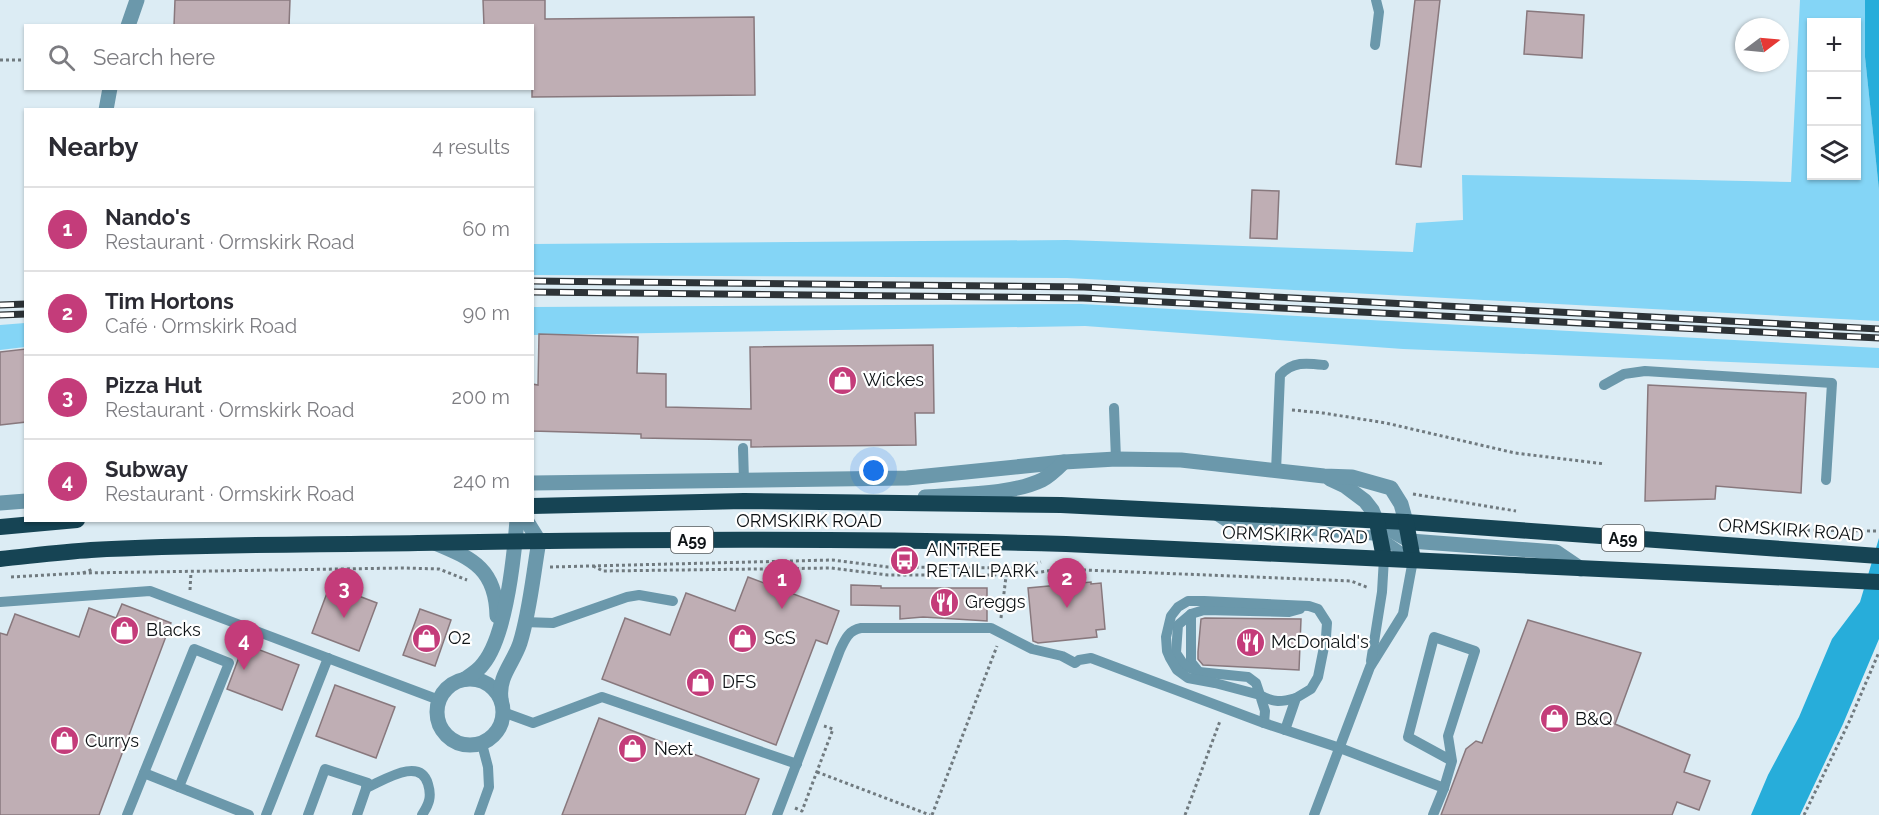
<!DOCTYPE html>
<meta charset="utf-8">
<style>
body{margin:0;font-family:Raleway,sans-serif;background:#f7f7f7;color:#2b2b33}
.controls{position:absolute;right:18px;top:18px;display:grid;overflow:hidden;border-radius:0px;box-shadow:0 2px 4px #0004}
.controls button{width:54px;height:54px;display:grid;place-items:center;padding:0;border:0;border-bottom:2px solid #e1e1e2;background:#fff;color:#2b2b33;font:30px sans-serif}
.compass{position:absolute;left:1735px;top:18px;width:54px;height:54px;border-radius:50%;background:#fff;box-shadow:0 2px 4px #0004;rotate:74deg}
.you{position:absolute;left:874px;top:471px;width:21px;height:21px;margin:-15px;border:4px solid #fff;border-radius:50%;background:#1a73e8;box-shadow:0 0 0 9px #1a73e833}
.badge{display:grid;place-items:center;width:39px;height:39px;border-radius:50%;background:#c43c7a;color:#fff;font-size:20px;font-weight:700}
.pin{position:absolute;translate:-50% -50px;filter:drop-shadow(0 2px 3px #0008)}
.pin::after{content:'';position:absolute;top:32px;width:21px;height:18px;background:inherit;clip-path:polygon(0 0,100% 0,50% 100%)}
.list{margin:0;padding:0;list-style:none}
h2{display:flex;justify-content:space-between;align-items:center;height:78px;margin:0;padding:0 24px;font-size:26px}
h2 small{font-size:20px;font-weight:400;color:#7c7c81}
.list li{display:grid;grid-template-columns:39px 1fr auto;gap:18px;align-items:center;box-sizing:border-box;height:84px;padding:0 24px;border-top:2px solid #e1e1e2}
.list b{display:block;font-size:22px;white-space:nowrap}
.list p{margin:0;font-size:20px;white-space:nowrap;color:#7c7c81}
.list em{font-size:20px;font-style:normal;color:#7c7c81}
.icon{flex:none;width:33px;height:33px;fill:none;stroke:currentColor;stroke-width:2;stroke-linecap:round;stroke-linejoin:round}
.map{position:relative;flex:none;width:1879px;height:815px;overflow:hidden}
.search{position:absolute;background:#fff;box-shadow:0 2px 4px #0004;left:24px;top:24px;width:510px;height:66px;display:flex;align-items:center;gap:15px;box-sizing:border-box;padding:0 21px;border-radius:0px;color:#7c7c81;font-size:22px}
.panel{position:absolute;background:#fff;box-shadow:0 2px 4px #0004;left:24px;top:108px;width:510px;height:414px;border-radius:0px}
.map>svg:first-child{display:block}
</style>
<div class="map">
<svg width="1879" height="815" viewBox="0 0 1879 815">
<rect width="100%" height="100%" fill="#dcecf4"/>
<!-- green -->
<g fill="#84d5f6" fill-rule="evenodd">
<path d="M1800 0H1865V57L1879 190V321L1067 278 533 275 532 244 1067 240 1413 252 1416 223 1463 220 1462 175 1791 182ZM1812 22H1856V176H1812Z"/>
<polygon points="1081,304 1879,348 1879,368 1403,349 1085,326 533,335 532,307"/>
<polygon points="25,323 25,347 0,350 0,325"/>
</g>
<!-- water -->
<g fill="#27adda">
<polygon points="1865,0 1879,0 1879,190 1865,57"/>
<polygon points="1879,538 1879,639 1843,724 1800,815 1751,815 1768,775 1799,717 1832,639 1860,602"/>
</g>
<!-- building -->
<g fill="#bfaeb4" stroke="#88787d" stroke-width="1.5">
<polygon points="175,0 290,0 289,26 174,26"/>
<polygon points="483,0 545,0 545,19 754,17 755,95 532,97 532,26 484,26"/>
<polygon points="1415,0 1440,0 1421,167 1396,164"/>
<polygon points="1527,11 1584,15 1582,58 1524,54"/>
<polygon points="1252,190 1279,191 1277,239 1250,238"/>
<polygon points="539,334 638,337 637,373 666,374 666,407 751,409 750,347 933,345 934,413 915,413 916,445 751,447 751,440 641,438 641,434 532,431 532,384 538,385"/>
<polygon points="26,349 26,422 0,425 0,352"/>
<polygon points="1648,385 1806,393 1801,493 1716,486 1715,499 1645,501"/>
<polygon points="748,577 839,611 827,644 816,640 776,745 602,679 625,618 670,635 686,593 735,611"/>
<polygon points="1091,582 1091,584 1101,583 1105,629 1096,630 1097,637 1038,643 1033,641 1028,588"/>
<polygon points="330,585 377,603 359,651 312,633"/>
<polygon points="851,585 881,586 881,588 987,588 987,621 923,617 900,619 900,606 851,605"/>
<polygon points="122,604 171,623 99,815 0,815 0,633 7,635 15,614 79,637 89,608 116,618"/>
<polygon points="420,609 451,620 435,666 403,655"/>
<polygon points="1205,618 1301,619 1299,670 1203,665 1198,659 1198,652 1201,619"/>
<polygon points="1528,620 1641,653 1615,724 1690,755 1684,772 1710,781 1699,810 1677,802 1672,815 1441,815 1466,749 1476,741 1482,743"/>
<polygon points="244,644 299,665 282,710 227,689"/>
<polygon points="335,685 395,707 376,758 316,736"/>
<polygon points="599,718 759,779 745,815 562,815"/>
</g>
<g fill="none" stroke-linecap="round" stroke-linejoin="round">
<!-- path -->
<g stroke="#707a7f" stroke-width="3" stroke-dasharray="3 3" stroke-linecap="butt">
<polyline points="0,60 26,60"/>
<polyline points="1292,410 1323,413 1386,423 1515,453 1605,464"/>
<polyline points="1413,494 1516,511"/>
<polyline points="1783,530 1879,531"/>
<polyline points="593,566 603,571 831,568 888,575 1020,575 1061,569 1351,581 1369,588"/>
<polyline points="550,567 832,560 888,567 1007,568 1020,568 1041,562"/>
<polyline points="83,573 93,569"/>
<polyline points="11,577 83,573 403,568 439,569 467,580"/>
<polyline points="190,590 191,572"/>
<polyline points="1001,618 1007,568"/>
<polyline points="817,772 930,815"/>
<polyline points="795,808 802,811 833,729 824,726"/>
<polyline points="932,815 997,646"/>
<polyline points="1185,815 1220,721"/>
<polyline points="1804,815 1850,720 1879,652"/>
</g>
<!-- service -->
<g stroke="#6b98ab" stroke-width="10">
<polyline points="1375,45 1379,12 1376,0"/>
<polyline points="1604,385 1624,374 1645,371 1832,383 1826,480"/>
<polyline points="1114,408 1116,459"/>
<polyline points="743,448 744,481"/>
<path d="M1276 471 1280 375C1293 361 1307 363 1324 365"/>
<polyline points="1214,514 1229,524 1379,536 1413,560 1403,614 1370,667 1314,815"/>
<polyline points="0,602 150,591 439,700"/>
<polyline points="1191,614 1191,662 1199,672"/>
<polyline points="524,622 553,623 627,597 639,595 673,601"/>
<polyline points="1371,661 1382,592 1384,558"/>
<path d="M1296 698C1281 702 1274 703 1260 695L1256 683 1248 677 1199 672 1184 665 1176 653 1178 625 1191 614 1204 610 1289 612 1300 609"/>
<polyline points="503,712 533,723 602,697 797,764"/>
<polyline points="1264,723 1265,711 1260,695 1215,683 1188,678 1177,670 1170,658 1167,651 1166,637 1171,616 1178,607 1188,601 1204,601 1309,606 1318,609 1327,623 1326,637 1318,677 1311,689 1296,698 1285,730"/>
<polyline points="144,773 179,787"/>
<path d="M366 788C383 781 420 756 428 784 432 797 429 804 422 815"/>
<polyline points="1444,788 1452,761 1448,736 1475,651 1434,637 1408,737 1452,761"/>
<polyline points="127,815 194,649 229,663 179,787 249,815"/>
<polyline points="266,815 328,658"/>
<polyline points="308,815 325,769 368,783 357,815"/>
<polyline points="479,815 489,787 488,767 482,744"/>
<path d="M777 815 840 650C845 639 849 630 861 628H991L1032 649 1062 656 1075 663 1079 660 1091 658 1264 723 1340 748 1444 788 1433 815"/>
</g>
<!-- minor -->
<g stroke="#6b98ab" stroke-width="15">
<polyline points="128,26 137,0"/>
<polyline points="106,110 110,88"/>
<polyline points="1330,479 1345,486 1365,501 1372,510 1377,522 1410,541 1556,552 1581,569"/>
<polyline points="532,483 907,478 1064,462 1116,459 1181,460 1324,476 1352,477 1391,488 1401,504 1406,522"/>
<path d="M925 497C960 494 1011 495 1042 480 1050 476 1058 468 1064 462"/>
<polyline points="0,503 26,501"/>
<path d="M435 543C474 559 496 570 497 616"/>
<circle cx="470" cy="712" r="33"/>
<path d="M465 679C471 675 479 670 483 664 506 636 514 557 517 520"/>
<path d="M501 699C498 676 513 664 520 643 530 611 533 575 539 541L526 520"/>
</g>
<!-- trunk -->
<g stroke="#164454" stroke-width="16">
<polyline points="532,506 744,501 1061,505 1406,522 1879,556"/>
<polyline points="1377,522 1384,558"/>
<polyline points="1406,522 1413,560"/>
<polyline points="0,527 77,520"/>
<path d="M0 559C30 556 60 552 91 550 199 544 309 545 418 543 634 539 850 538 1066 544L1879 582"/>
</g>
<defs>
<g id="rail">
<polyline points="532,281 1084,287 1879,329"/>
<polyline points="532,292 1083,298 1879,338"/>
<polyline points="0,305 26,304"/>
<polyline points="0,315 26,314"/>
</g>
</defs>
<!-- rail casing -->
<use href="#rail" stroke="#2d3337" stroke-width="7"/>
<!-- rail -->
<use href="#rail" stroke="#fff" stroke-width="4.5" stroke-dasharray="14" stroke-linecap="butt"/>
</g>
<!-- icons -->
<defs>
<symbol id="shop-disc" viewBox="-11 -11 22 22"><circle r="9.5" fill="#c43c7a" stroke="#fff"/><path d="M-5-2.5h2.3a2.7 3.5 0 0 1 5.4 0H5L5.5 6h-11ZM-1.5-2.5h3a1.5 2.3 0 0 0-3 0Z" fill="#fff"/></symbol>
<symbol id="bus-disc" viewBox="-11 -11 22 22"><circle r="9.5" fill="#c43c7a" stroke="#fff"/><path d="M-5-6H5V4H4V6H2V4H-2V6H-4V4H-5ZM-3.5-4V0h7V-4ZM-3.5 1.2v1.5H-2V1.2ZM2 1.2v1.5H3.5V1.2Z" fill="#fff"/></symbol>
<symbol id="restaurant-disc" viewBox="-11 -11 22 22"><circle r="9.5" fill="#c43c7a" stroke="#fff"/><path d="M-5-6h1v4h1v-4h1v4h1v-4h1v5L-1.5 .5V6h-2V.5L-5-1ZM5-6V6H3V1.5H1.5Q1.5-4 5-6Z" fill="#fff"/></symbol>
</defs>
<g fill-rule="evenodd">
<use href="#shop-disc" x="826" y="364" width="33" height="33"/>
<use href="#bus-disc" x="888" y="544" width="33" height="33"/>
<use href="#restaurant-disc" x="928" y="586" width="33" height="33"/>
<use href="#shop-disc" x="108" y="614" width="33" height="33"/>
<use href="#shop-disc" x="410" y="622" width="33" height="33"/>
<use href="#shop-disc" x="726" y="622" width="33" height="33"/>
<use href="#restaurant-disc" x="1234" y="626" width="33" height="33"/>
<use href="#shop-disc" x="684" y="666" width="33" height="33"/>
<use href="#shop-disc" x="1538" y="702" width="33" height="33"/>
<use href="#shop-disc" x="48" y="724" width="33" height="33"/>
<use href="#shop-disc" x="616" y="732" width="33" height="33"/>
</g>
<g text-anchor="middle" stroke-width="4.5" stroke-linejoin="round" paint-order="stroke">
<!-- shield labels -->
<g fill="#fff" stroke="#56595b" stroke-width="1.5">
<rect x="1602" y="525" width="42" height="26" rx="4.5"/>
<rect x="671" y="527" width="42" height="26" rx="4.5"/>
</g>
<g font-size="16" font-weight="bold" fill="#0d1215">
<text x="1623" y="544">A59</text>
<text x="692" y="546">A59</text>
</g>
<!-- poi labels -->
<g font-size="18" fill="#0d1215" stroke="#fff" text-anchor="start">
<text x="863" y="386">Wickes</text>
<text x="926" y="556">AINTREE<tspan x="926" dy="21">RETAIL PARK</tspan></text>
<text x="965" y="608">Greggs</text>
<text x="146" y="636">Blacks</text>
<text x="448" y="644">O2</text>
<text x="764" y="644">ScS</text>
<text x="1271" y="648">McDonald's</text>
<text x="722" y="688">DFS</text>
<text x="1575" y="725">B&amp;Q</text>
<text x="85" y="747">Currys</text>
<text x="654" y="755">Next</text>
</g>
<!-- street labels -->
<g font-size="18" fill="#0d1215" stroke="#fff">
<text x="809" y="527">ORMSKIRK ROAD</text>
<text transform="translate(1791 530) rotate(4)" y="6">ORMSKIRK ROAD</text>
<text transform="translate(1295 535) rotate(2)" y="6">ORMSKIRK ROAD</text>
</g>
</g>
</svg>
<div class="controls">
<button>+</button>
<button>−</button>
<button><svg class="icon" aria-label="layers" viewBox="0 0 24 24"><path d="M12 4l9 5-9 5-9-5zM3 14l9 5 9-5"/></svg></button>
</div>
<svg class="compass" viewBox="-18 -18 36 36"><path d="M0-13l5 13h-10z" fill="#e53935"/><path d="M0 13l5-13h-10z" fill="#7c7c81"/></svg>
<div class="you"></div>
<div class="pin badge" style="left:782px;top:609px">1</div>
<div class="pin badge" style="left:1067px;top:608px">2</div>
<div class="pin badge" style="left:344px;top:618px">3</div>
<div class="pin badge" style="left:244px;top:670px">4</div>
<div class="search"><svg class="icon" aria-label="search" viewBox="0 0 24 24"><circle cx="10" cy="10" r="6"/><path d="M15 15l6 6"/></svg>Search here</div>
<section class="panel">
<h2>Nearby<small>4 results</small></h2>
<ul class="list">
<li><span class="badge">1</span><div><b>Nando's</b><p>Restaurant · Ormskirk Road</p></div><em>60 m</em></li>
<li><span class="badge">2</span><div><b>Tim Hortons</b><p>Café · Ormskirk Road</p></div><em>90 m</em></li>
<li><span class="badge">3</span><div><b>Pizza Hut</b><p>Restaurant · Ormskirk Road</p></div><em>200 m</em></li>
<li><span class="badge">4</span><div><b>Subway</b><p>Restaurant · Ormskirk Road</p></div><em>240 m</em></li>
</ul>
</section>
</div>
